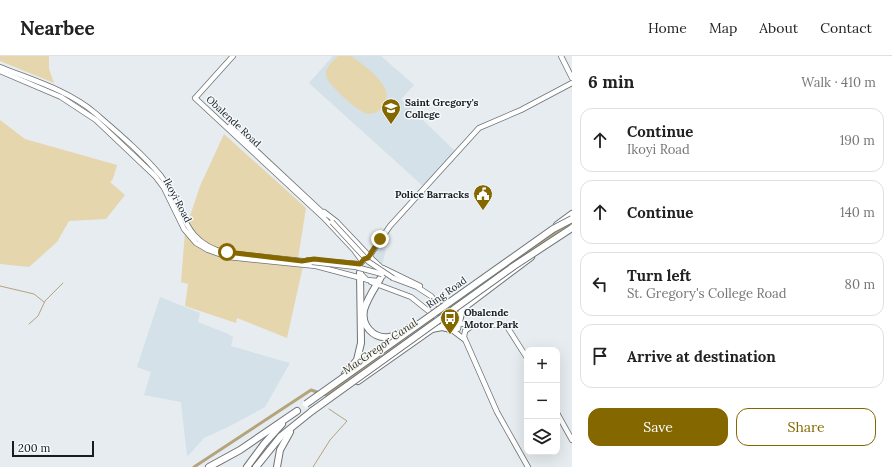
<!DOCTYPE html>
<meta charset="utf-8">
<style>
body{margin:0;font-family:Lora,serif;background:#f2f2f2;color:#222}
.controls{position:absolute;right:12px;bottom:12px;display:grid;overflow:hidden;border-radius:8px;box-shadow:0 4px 16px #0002}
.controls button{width:36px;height:36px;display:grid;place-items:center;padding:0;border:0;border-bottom:1px solid #e0e0e0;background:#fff;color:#222;font:20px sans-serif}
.scale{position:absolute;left:12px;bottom:10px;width:82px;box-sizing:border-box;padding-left:4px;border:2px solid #1a1c1d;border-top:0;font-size:11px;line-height:14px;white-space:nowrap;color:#1a1c1d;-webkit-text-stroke:3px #f3f9fc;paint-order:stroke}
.stop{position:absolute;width:12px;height:12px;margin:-9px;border:3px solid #856700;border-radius:50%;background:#fff}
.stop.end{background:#856700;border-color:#fff;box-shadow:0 1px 4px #0008}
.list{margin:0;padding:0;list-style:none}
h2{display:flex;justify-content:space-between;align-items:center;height:52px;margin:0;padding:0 16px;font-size:17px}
h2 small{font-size:13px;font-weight:400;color:#767676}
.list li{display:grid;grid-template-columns:26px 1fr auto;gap:12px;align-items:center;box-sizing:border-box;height:64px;margin:0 8px 8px;padding:0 8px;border:1px solid #e0e0e0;border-radius:12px}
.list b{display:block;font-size:15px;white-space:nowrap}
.list p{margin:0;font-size:13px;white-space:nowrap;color:#767676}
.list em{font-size:13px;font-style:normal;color:#767676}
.actions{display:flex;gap:8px;padding:12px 16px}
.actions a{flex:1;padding:9px 0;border:1px solid #856700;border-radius:12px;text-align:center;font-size:14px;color:#856700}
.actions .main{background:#856700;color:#fff}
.icon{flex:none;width:22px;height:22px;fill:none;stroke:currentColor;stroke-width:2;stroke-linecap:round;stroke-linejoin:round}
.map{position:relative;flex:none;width:572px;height:411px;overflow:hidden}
header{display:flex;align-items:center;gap:24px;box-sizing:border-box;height:56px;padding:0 20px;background:#fff;border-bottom:1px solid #e0e0e0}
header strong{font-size:19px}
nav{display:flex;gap:22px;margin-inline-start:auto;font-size:14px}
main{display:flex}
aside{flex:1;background:#fff}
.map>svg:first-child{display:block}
</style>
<header>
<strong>Nearbee</strong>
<nav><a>Home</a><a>Map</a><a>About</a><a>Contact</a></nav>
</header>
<main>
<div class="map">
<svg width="572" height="411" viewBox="0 0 572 411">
<rect width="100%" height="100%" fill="#e6ecef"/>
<!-- built -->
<g fill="#d4e1e8">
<polygon points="333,0 381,0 414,29 401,43 455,95 423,130 309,27"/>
<polygon points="379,187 381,192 386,194 382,209 373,199"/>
<polygon points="160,241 200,257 198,266 226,277 233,281 231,290 290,307 265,351 230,370 204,382 189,399 187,400 181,346 144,339 151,316 137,311"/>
</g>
<!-- green -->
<g fill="#e6d6ae">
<polygon points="0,0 49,0 49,13 54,27 0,5"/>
<path d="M338 0H351C365 10 400 33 382 52 379 55 374 58 368 58 359 57 335 34 330 27 327 23 326 20 326 15L330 8Z"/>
<polygon points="0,64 25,83 117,109 113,123 110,126 125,139 106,163 69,165 57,186 29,211 0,208"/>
<polygon points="224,78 306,152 297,209 303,210 287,282 237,262 236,267 185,250 188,228 181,226 186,163 189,163 200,130"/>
</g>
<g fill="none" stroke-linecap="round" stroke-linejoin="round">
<!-- stream -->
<g stroke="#b4a47c" stroke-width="1">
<polyline points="0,230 34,238 44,246"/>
<polyline points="29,268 38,260 45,245 63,227"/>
<polyline points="313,411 330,384 347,365 329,353"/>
</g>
<!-- canal -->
<polyline stroke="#b4a47c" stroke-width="3" points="194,411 311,334 326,339 549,181 572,167"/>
<defs>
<g id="secondary">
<polyline points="561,0 572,22"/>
<path d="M0 11C32 24 68 34 95 57 117 76 142 97 161 120 184 150 181 187 227 197L312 206"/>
<polyline points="0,15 61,41 96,64 155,120 164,132 184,173 196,187 208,194 228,201 316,210 365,223"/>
<polyline points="197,40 233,0"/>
<polyline points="195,42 323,161 354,194 362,205"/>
<polyline points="230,70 325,159"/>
<polyline points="324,156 337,166 374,205"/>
<polygon points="366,202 374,205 384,214 384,219 378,225 367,224 360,217 360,208"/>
<polyline points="368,202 390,170 479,72 521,54 572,27"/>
<polyline points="308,204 360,208"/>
<polyline points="383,212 420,230"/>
<polyline points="371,226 411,241 451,273 458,273 459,266 447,259 431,240 417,231 393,222"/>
<polyline points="459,267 468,269 506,269 527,302"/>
<polyline points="473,269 465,275 464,281 497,356 528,411"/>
<polyline points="452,274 464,283"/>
<polyline points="557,357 572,384"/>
</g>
<g id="highway">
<polyline points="557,169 572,158"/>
<path d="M380 223C374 233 367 243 364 254 361 269 373 283 389 281 397 280 404 275 411 271"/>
<polyline points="459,266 462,253 531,201"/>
<polyline points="345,318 357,304 361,287 360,217"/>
<polyline points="358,325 432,273 442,271 451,273"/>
<polyline points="209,411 240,394 297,355"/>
<polyline points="247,411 264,388 282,368"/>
<polyline points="256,411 281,380 312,355"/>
<polyline points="277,411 280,394 290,376"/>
</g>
</defs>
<!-- secondary casing -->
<use href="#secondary" stroke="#6e7375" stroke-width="6"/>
<!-- highway casing -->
<use href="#highway" stroke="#6e7375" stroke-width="8"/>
<!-- secondary -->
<use href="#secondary" stroke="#fff" stroke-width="4.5"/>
<!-- highway -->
<use href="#highway" stroke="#fff" stroke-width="6"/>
<defs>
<g id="secondary-bridge">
<polyline points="332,166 369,206 393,222"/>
<polyline points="312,206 356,211 382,218"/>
</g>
<g id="highway-bridge">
<polyline points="306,348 553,173 572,163"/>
<polyline points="312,355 514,210 572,172"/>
</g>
</defs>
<!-- secondary-bridge casing -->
<use href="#secondary-bridge" stroke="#6e7375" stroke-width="6" stroke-linecap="butt"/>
<!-- highway-bridge casing -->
<use href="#highway-bridge" stroke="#6e7375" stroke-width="8" stroke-linecap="butt"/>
<!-- secondary-bridge -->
<use href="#secondary-bridge" stroke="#fff" stroke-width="4.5"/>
<!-- highway-bridge -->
<use href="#highway-bridge" stroke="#fff" stroke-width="6"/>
</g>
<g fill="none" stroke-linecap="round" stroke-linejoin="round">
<!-- route -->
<polyline stroke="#856700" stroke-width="5" points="227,196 302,205 314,203 360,208 364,203 368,202 380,183"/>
</g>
<!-- icons -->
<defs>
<symbol id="university-pin" viewBox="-11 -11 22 30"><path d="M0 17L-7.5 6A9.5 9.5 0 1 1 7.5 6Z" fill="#856700" stroke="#f3f9fc"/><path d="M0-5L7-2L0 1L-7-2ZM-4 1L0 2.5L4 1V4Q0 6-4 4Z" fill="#fff"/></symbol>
<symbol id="civic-pin" viewBox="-11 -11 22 30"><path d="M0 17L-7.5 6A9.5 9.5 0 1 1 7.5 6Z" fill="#856700" stroke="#f3f9fc"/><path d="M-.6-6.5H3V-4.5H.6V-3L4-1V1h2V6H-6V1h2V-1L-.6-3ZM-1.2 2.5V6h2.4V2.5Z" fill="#fff"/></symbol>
<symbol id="bus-pin" viewBox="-11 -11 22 30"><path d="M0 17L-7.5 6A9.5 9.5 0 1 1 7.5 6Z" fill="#856700" stroke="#f3f9fc"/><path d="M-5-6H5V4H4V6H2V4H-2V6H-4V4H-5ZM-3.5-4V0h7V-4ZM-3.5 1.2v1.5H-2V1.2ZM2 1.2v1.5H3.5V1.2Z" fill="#fff"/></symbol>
</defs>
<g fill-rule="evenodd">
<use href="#university-pin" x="380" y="41" width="22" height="30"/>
<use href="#civic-pin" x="472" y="127" width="22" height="30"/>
<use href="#bus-pin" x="439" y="251" width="22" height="30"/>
</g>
<g text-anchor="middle" stroke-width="3" stroke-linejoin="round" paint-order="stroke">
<!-- poi labels -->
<g font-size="10" font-weight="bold" fill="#1a1c1d" stroke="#f3f9fc" text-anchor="start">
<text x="405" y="50">Saint Gregory's<tspan x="405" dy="12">College</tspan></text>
<text x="469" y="142" text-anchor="end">Police Barracks</text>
<text x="464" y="260">Obalende<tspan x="464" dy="12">Motor Park</tspan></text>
</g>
<!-- street labels -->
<g font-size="10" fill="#1a1c1d" stroke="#f3f9fc">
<text transform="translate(234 65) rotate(43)" y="4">Obalende Road</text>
<text transform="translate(178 144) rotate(62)" y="4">Ikoyi Road</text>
<text transform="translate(446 236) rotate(-35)" y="4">Ring Road</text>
</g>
<!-- water labels -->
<g font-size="11" font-style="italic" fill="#3e3110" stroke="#f3f9fc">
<text transform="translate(380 290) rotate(-35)" y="4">MacGregor Canal</text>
</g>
</g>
</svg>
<div class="controls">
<button>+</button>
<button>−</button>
<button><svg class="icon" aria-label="layers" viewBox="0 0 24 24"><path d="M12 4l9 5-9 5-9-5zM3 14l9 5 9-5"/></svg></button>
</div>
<div class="scale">200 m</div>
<div class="stop" style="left:227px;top:196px"></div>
<div class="stop end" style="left:380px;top:183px"></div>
</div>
<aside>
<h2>6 min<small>Walk · 410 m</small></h2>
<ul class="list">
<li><svg class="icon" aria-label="ahead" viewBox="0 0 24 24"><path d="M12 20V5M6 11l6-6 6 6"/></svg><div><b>Continue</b><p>Ikoyi Road</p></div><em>190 m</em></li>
<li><svg class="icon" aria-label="ahead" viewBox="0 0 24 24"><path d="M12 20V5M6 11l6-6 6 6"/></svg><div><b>Continue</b></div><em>140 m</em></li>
<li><svg class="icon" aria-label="left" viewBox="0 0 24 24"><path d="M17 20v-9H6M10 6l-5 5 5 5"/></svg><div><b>Turn left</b><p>St. Gregory's College Road</p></div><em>80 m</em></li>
<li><svg class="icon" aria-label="arrive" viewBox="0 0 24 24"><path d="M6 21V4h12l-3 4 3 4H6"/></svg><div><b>Arrive at destination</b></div></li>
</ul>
<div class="actions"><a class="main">Save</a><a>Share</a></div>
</aside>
</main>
